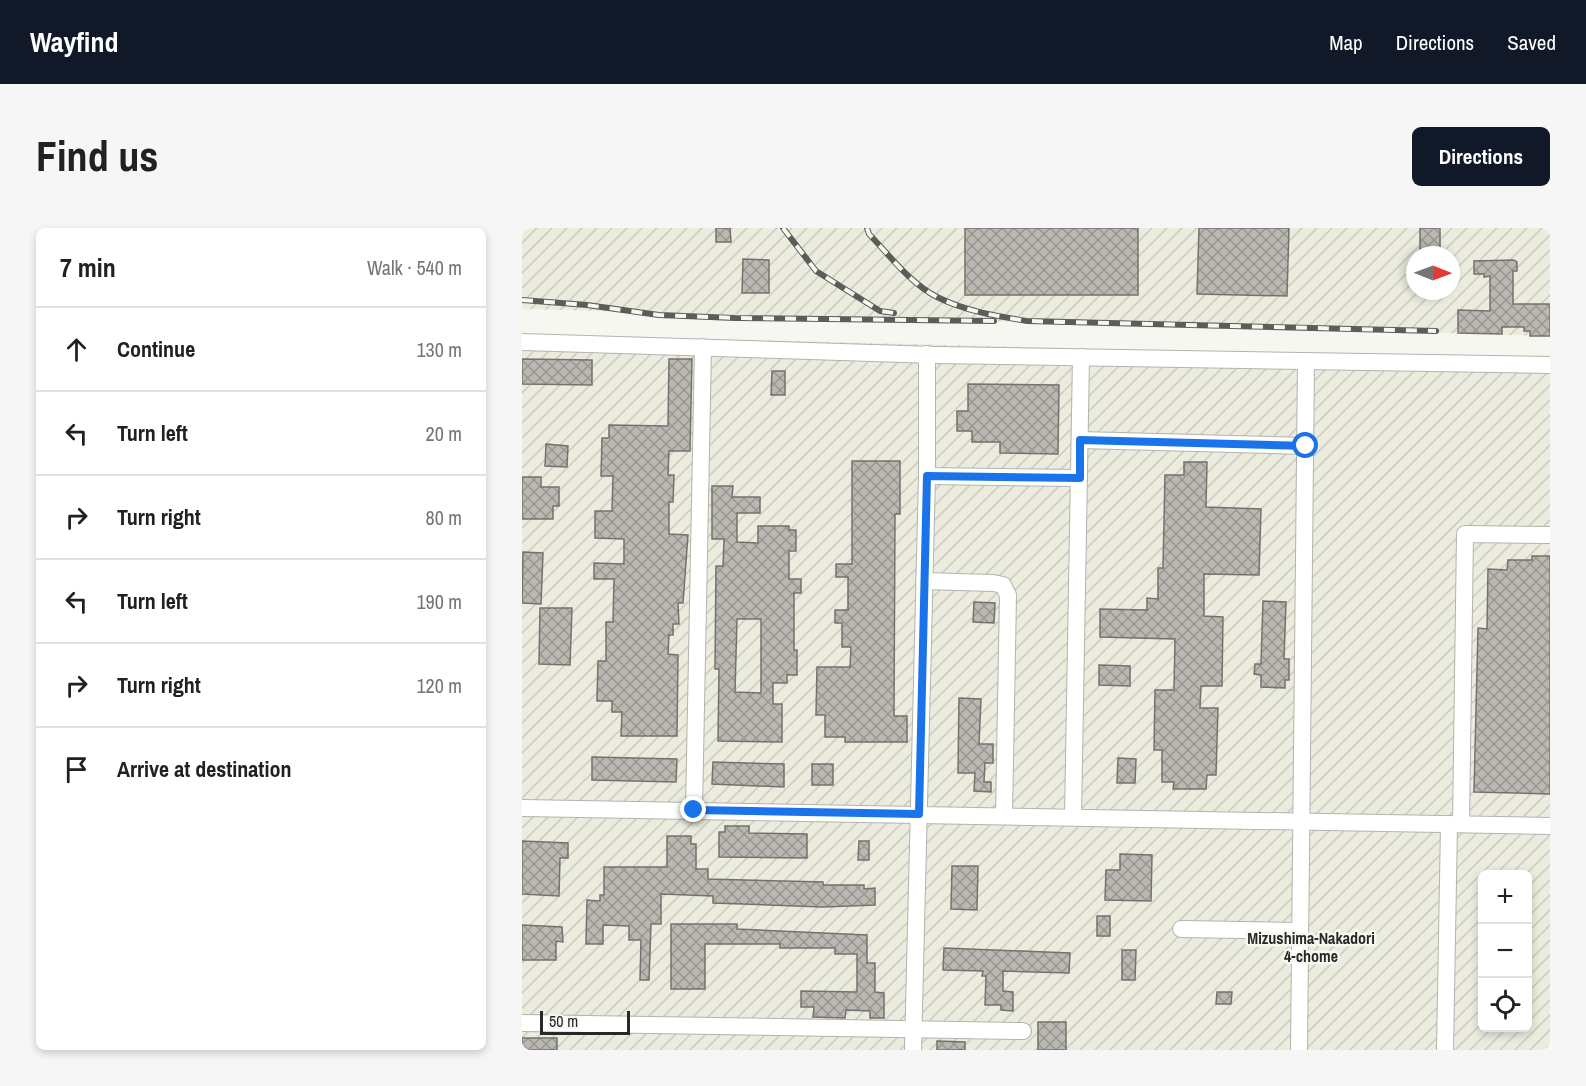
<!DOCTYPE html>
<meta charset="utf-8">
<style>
body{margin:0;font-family:"Archivo Narrow",sans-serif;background:#f6f6f6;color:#202124}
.controls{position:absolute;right:18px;bottom:18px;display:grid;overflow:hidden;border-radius:9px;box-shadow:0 3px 9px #0003}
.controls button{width:54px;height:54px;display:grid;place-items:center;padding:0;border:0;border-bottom:2px solid #e0e0e0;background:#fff;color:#202124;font:30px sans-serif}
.compass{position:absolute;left:884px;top:18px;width:54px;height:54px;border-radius:50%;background:#fff;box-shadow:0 3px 9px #0003;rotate:91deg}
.scale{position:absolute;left:18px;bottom:15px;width:90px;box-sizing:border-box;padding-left:6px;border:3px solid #282826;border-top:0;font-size:16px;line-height:21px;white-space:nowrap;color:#282826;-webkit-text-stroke:4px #f6f7f0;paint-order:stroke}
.stop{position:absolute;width:18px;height:18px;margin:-14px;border:4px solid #1a73e8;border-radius:50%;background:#fff}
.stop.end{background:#1a73e8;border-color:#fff;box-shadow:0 2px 6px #0008}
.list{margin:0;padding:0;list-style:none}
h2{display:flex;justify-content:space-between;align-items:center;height:78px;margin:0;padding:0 24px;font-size:26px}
h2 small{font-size:20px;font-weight:400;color:#757577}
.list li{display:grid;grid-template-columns:39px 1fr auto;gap:18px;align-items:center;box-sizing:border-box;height:84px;padding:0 24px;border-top:2px solid #e0e0e0}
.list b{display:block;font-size:22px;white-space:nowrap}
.list em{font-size:20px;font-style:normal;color:#757577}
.icon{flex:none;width:33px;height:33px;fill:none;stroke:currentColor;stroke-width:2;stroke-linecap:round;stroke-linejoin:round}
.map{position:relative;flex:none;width:1028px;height:822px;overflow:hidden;border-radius:9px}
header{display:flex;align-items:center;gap:36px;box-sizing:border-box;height:84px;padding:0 30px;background:#111827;color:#fff}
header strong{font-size:28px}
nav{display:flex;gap:33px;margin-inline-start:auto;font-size:21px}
.intro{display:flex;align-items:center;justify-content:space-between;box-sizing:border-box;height:144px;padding:0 36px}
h1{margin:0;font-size:42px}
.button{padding:15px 27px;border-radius:9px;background:#111827;color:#fff;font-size:21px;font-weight:700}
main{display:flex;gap:36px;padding:0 36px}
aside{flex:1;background:#fff;border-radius:9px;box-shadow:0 3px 9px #0003}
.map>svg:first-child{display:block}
</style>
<header>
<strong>Wayfind</strong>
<nav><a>Map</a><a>Directions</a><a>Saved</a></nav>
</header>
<div class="intro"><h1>Find us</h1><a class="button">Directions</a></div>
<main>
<aside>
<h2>7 min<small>Walk · 540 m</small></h2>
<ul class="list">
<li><svg class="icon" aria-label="ahead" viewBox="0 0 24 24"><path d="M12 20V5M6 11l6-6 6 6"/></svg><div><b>Continue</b></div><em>130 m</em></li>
<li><svg class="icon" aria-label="left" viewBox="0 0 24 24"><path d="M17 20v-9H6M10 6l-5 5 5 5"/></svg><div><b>Turn left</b></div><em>20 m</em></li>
<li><svg class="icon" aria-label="right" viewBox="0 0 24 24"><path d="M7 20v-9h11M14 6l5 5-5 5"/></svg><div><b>Turn right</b></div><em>80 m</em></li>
<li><svg class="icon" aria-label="left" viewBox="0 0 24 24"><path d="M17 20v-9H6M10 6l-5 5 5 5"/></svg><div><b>Turn left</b></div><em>190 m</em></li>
<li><svg class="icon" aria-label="right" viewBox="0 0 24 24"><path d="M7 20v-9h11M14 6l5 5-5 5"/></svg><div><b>Turn right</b></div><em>120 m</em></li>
<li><svg class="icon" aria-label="arrive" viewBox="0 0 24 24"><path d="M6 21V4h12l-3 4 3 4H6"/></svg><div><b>Arrive at destination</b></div></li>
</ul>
</aside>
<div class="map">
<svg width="1028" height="822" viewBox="0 0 1028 822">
<defs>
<pattern id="industrial-furrows" width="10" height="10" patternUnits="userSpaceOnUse" patternTransform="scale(1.5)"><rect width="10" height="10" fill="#ebecde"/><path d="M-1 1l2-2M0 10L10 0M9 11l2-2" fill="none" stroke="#cacabe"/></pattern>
<pattern id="building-cross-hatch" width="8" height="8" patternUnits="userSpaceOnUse" patternTransform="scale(1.5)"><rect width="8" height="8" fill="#bbb8b2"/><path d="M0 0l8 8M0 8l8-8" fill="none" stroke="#989691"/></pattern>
</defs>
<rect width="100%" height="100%" fill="#f6f7f0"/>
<!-- industrial -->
<g fill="url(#industrial-furrows)" fill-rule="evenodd">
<path d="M0 0H1028V108L0 81ZM893 27H929V63H893Z"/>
<path d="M0 109 227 112 1028 132V822H0ZM960 646H1005V800H960Z"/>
</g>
<!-- building -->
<g fill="url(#building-cross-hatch)" stroke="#74726c" stroke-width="1.5" fill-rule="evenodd">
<polygon points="194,0 208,0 209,14 194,14"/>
<rect x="443" y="0" width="173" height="67"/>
<polygon points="677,0 767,0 765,68 675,66"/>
<rect x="898" y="0" width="20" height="27"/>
<polygon points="221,31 247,32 247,65 220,65"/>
<polygon points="992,32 995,34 995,43 991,43 991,76 1028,76 1028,108 1008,108 1008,103 1002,103 1002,99 980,99 980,106 936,105 936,82 968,83 968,48 962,49 962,46 952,46 952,33"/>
<polygon points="0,131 70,132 70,157 0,156"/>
<polygon points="147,131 170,131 168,223 147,223 146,247 152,247 151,274 147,274 147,306 166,307 161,375 156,375 157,396 151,396 151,407 147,407 146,426 156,427 155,508 99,508 100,484 90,484 90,473 75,473 76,433 84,433 84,394 91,394 92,351 72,351 72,335 102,336 102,311 73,310 73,283 90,283 91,248 79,248 80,210 87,210 87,197 146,198"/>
<polygon points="250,143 263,143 263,167 249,167"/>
<polygon points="446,156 537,157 536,226 478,225 478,214 450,214 450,203 435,203 435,183 446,183"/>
<polygon points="24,216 46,218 45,239 23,238"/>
<polygon points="330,233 378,233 378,286 373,286 372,488 385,488 385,514 323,514 323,509 303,509 303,487 294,487 295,439 328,439 329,419 320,419 320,395 313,395 313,382 326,382 326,349 314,349 314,336 330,336"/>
<polygon points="662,234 685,234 684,279 739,281 737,347 682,346 682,388 701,389 700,458 679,458 678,480 696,480 694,547 685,547 684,561 651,561 652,554 640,554 640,522 632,522 633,462 652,462 653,411 578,409 578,381 625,382 625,370 636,371 636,340 641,340 643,247 662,247"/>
<polygon points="0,249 19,249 19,259 37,259 37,278 31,278 31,291 0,291"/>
<path d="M190 258H211L210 269H238V285H215V314L236 315V298H267V302H274V323H267V351H279V365H272V422H275V447H265V455H251V476H260V514L196 513 197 441H193L194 338H201L202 311H190ZM215 391H239V465L213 464Z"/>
<polygon points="1,324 21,325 19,376 0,375"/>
<polygon points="1010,328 1028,328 1028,566 952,564 956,400 965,401 966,341 985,342 986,332 1010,332"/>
<polygon points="741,373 764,374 762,431 767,431 767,452 763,452 763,460 739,459 739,447 732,446 733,436 739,436"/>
<polygon points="452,374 473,375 472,395 451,394"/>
<polygon points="18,380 50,380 48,437 17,436"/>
<polygon points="577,437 608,438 608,458 577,457"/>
<polygon points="437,470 459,471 457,516 471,516 471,535 463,535 462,554 469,554 469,564 452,563 453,545 436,545"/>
<polygon points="70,529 155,531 154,554 70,552"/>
<polygon points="596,530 614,531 613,555 595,555"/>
<polygon points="191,534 262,536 262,559 190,556"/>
<rect x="290" y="536" width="21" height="21"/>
<polygon points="203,598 227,598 227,605 285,606 285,630 197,629 197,604 203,604"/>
<polygon points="145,608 169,608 169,616 174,616 174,641 186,641 186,651 301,654 301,657 342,657 342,661 353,660 353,677 301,679 191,675 191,668 139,666 139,696 129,696 127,752 118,752 119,712 107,712 107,698 81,697 81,716 64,716 65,672 78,673 78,667 82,667 82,639 145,639"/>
<polygon points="0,613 46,615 46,630 38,630 37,668 0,666"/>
<polygon points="337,613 347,613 347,632 336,632"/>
<polygon points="598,626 630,627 629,673 583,672 584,642 598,642"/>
<polygon points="430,638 456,638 455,682 429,681"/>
<rect x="575" y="688" width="13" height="20"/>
<polygon points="149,696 215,696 215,701 345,707 345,735 353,735 353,764 362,765 362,790 348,790 348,783 324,782 323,790 291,789 292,779 279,779 279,763 335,764 335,726 313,726 313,720 258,720 258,716 183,716 183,761 149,761"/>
<polygon points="0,697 40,699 41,714 34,713 34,732 0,732"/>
<polygon points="422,720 548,725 547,745 481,743 481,763 491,764 491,783 479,782 479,777 463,777 464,748 460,748 461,743 421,742"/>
<polygon points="600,722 614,722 613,752 600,752"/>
<polygon points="695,764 710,764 709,776 694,776"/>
<rect x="516" y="794" width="28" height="28"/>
<rect x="0" y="810" width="35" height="12"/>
<polygon points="415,813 443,814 443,822 415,822"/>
</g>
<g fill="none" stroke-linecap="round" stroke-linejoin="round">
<defs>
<g id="minor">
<polyline points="0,114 413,127 1028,137"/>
<polyline points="558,212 784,218"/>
<polyline points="405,248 557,250"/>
<polyline points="402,353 471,355 481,357 486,367 482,588"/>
<polyline points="0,580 1028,598"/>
<polyline points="172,582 181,119"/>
<polyline points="551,589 559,129"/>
<polyline points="939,596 943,306 1028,307"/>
<polyline points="659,701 778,703"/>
<polyline points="0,795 501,803"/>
<polyline points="391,822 405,248 405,126"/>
<polyline points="777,822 784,133"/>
<polyline points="923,822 927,596"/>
</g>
</defs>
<!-- minor casing -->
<use href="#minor" stroke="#b4b4ad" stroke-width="18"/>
<!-- minor -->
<use href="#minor" stroke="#fff" stroke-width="16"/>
<defs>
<g id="rail">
<polyline points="261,0 294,43 358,83 372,85"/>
<path d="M345 0 347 6C368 28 388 55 415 69 443 83 474 88 505 93L914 103"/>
<polyline points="0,72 65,77 137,87 213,90 472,93"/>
</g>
</defs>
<!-- rail casing -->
<use href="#rail" stroke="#5c5c59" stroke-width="6"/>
<!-- rail -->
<use href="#rail" stroke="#f6f7f0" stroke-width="4" stroke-dasharray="11" stroke-linecap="butt"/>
</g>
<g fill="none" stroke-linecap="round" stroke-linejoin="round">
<!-- route -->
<polyline stroke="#1a73e8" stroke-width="8" points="172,582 397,586 405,248 558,250 558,212 784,218"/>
</g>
<g text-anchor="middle" stroke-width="5" stroke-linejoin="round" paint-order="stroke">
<!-- neighbourhood labels -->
<g font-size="16" font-weight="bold" fill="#282826" stroke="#f6f7f0">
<text x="789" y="716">Mizushima-Nakadori<tspan x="789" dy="18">4-chome</tspan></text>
</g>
</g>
</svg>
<div class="controls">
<button>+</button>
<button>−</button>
<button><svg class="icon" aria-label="locate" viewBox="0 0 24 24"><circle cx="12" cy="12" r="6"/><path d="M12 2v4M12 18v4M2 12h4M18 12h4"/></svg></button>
</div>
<svg class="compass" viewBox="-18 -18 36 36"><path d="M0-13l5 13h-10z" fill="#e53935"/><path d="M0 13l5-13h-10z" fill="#757577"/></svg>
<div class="scale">50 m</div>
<div class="stop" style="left:784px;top:218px"></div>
<div class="stop end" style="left:172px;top:582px"></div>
</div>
</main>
